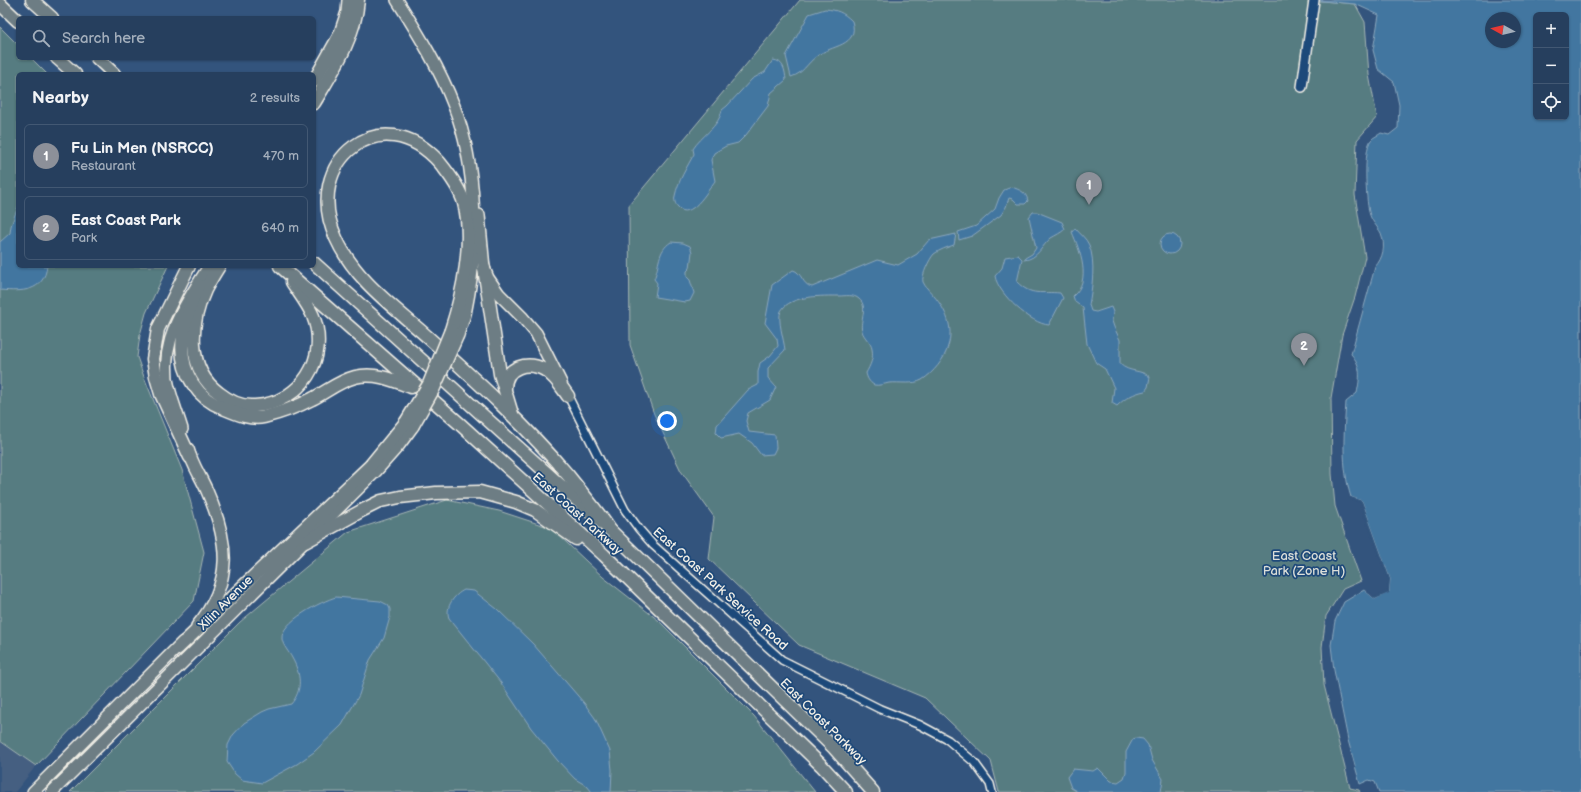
<!DOCTYPE html>
<meta charset="utf-8">
<style>
body{margin:0;font-family:"Balsamiq Sans",sans-serif;background:#2e4664;color:#f1f3f6}
.controls{position:absolute;right:12px;top:12px;display:grid;overflow:hidden;border-radius:6px;box-shadow:0 1px 3px #0004}
.controls button{width:36px;height:36px;display:grid;place-items:center;padding:0;border:0;border-bottom:1px solid #425873;background:#263f5e;color:#f1f3f6;font:20px sans-serif}
.compass{position:absolute;left:1485px;top:12px;width:36px;height:36px;border-radius:50%;background:#263f5e;box-shadow:0 1px 3px #0004;rotate:278deg}
.you{position:absolute;left:667px;top:421px;width:14px;height:14px;margin:-10px;border:3px solid #fff;border-radius:50%;background:#1a73e8;box-shadow:0 0 0 6px #1a73e833}
.badge{display:grid;place-items:center;width:26px;height:26px;border-radius:50%;background:#8c9099;color:#fff;font-size:13px;font-weight:700}
.pin{position:absolute;translate:-50% -33px;filter:drop-shadow(0 1px 2px #0008)}
.pin::after{content:'';position:absolute;top:21px;width:14px;height:12px;background:inherit;clip-path:polygon(0 0,100% 0,50% 100%)}
.list{margin:0;padding:0;list-style:none}
h2{display:flex;justify-content:space-between;align-items:center;height:52px;margin:0;padding:0 16px;font-size:17px}
h2 small{font-size:13px;font-weight:400;color:#a4afbc}
.list li{display:grid;grid-template-columns:26px 1fr auto;gap:12px;align-items:center;box-sizing:border-box;height:64px;margin:0 8px 8px;padding:0 8px;border:1px solid #425873;border-radius:6px}
.list b{display:block;font-size:15px;white-space:nowrap}
.list p{margin:0;font-size:13px;white-space:nowrap;color:#a4afbc}
.list em{font-size:13px;font-style:normal;color:#a4afbc}
.icon{flex:none;width:22px;height:22px;fill:none;stroke:currentColor;stroke-width:2;stroke-linecap:round;stroke-linejoin:round}
.map{position:relative;flex:none;width:1581px;height:792px;overflow:hidden}
.search{position:absolute;background:#263f5e;box-shadow:0 1px 3px #0004;left:16px;top:16px;width:300px;height:44px;display:flex;align-items:center;gap:10px;box-sizing:border-box;padding:0 14px;border-radius:6px;color:#a4afbc;font-size:15px}
.panel{position:absolute;background:#263f5e;box-shadow:0 1px 3px #0004;left:16px;top:72px;width:300px;height:196px;border-radius:6px}
.map>svg:first-child{display:block}
</style>
<div class="map">
<svg width="1581" height="792" viewBox="0 0 1581 792">
<rect width="100%" height="100%" fill="#33547d"/>
<filter id="ink" filterUnits="userSpaceOnUse"><feTurbulence type="fractalNoise" baseFrequency=".025" numOctaves="2"/><feDisplacementMap in="SourceGraphic" scale="8" xChannelSelector="R" yChannelSelector="G"/><feConvolveMatrix kernelMatrix="1 2 1 2 8 2 1 2 1" color-interpolation-filters="sRGB"/></filter>
<g filter="url(#ink)">
<!-- built -->
<polygon fill="#455e81" points="0,742 36,766 15,792 0,792"/>
<!-- green -->
<g fill="#577c81" stroke="#a6b6b4">
<polygon points="800,0 1311,0 1355,4 1365,22 1369,75 1377,117 1357,140 1355,195 1365,257 1355,297 1342,335 1331,398 1332,474 1335,506 1361,581 1343,589 1326,616 1322,647 1324,685 1350,788 1359,790 1360,792 999,792 991,761 925,698 799,645 709,559 714,517 681,471 654,414 630,345 629,205"/>
<polygon points="0,27 18,45 18,58 31,58 47,74 18,74 18,266 168,266 146,313 140,335 137,357 144,377 182,470 204,552 194,601 36,766 0,741"/>
<polygon points="447,500 499,511 551,528 603,577 658,620 754,716 815,792 70,792 240,622 348,532"/>
</g>
<!-- water -->
<g fill="#4376a0" stroke="#8aa7bd" fill-rule="evenodd">
<path d="M1311 0H1581V792H1379L1375 782 1369 780 1360 784 1348 740 1334 670 1331 645 1335 621 1344 602 1364 590 1375 599 1389 592 1390 579 1362 501 1351 497C1341 466 1344 434 1346 402L1357 393C1360 378 1362 366 1351 354L1375 267C1383 258 1386 246 1381 233 1377 226 1371 221 1369 212 1366 199 1363 150 1371 140 1373 137 1379 135 1381 133L1389 135 1398 128 1399 105 1394 82 1378 69 1373 50 1379 15 1355 4ZM1536 15H1566V117H1536ZM1491 18H1515V42H1491Z"/>
<path d="M825 9C837 10 843 12 852 21 860 47 830 45 817 56 806 64 804 73 791 77L786 56 809 14Z"/>
<path d="M773 60C784 61 785 71 786 80L771 93 768 106 746 135 738 143 726 146 714 153 711 160 715 181C708 190 690 222 678 207 675 204 674 200 675 196 678 181 687 167 694 154L693 149C701 136 719 127 722 110L727 106 752 79 765 72Z"/>
<path d="M1012 187C1019 190 1026 191 1028 201L1025 204H1018L1013 199 1009 198 1006 207 1001 215 972 236 959 240 958 232 976 226 995 209 999 198 1004 190Z"/>
<path d="M18 206V266H47C44 292 22 292 0 290V242L10 233 11 226Z"/>
<path d="M1033 212H1037L1062 222 1065 229C1061 233 1056 235 1051 238 1042 245 1038 259 1024 260L1025 258 1032 254 1036 248 1029 217Z"/>
<path d="M1075 228C1080 234 1086 238 1089 245 1096 262 1092 288 1089 305L1091 311 1096 312 1111 307 1113 312 1112 321 1114 327 1120 340V364C1129 373 1141 369 1150 377L1148 387 1145 391C1134 393 1125 398 1117 406L1112 403 1114 388 1105 369 1096 363 1087 344 1083 308 1075 302 1073 296C1092 280 1080 251 1072 232Z"/>
<path d="M956 234 954 245C948 247 939 250 934 254 930 258 921 276 923 282 925 287 931 292 934 296 946 310 954 328 948 346 945 359 933 373 922 380 913 385 900 382 889 383 884 384 879 386 874 385 869 382 867 378 866 373 870 366 874 358 872 349 871 342 864 338 862 331 859 320 869 307 859 299 854 294 845 296 839 296 823 296 790 295 781 311 777 319 784 340 785 350L768 368V378L776 387 770 400 748 413 746 421 749 432 775 435 776 448 773 454 761 455 752 443 739 434 721 438 716 433 717 425 748 390 758 385V372L760 363 770 356 778 346 777 339 765 323 772 285 793 270C802 272 802 285 812 287L877 260 898 265 917 254 929 240Z"/>
<circle cx="1170" cy="244" r="10"/>
<path d="M671 242 683 243 690 246 692 252 690 268 687 271V277L690 280 694 293 690 301 685 302 655 297 657 283 654 279C660 265 657 251 671 242Z"/>
<path d="M1018 255 1022 259 1017 282C1032 297 1041 291 1060 293L1063 298 1049 325C1031 324 998 294 995 276L1002 268 1005 257Z"/>
<path d="M464 590 474 591 497 609 533 644 584 703 595 718 610 751 612 770 611 792H592L587 786 575 779 558 761 531 728 501 683 449 618C445 607 454 595 464 590Z"/>
<path d="M336 597 380 601 388 605 390 609V617L384 638 370 660 359 695 342 725 314 752 297 764 262 783 242 780 235 774 227 762 228 745 233 735 244 723 262 712 269 709 291 704C303 690 301 674 292 658 289 652 283 646 282 639 280 622 322 601 336 597Z"/>
<polygon points="1136,738 1143,739 1148,745 1152,760 1163,779 1161,792 1078,792 1071,788 1067,777 1073,769 1093,771 1098,768 1111,781 1118,782 1124,778 1126,772 1126,752 1133,739"/>
</g>
<!-- pier -->
<polygon fill="#33547d" points="1351,497 1362,501 1390,579 1389,593 1375,599 1363,589 1375,597 1387,591 1388,579 1360,503 1349,498"/>
<g fill="none" stroke-linecap="round" stroke-linejoin="round">
<defs>
<polyline id="street" points="568,396 625,510 639,529 653,545 782,660 880,709 920,725 948,740 974,762 990,784 992,792"/>
<polyline id="secondary" points="1302,87 1314,0"/>
<g id="primary">
<path d="M397 0C418 33 440 69 454 106 477 166 479 247 466 309 465 318 460 327 458 335"/>
<polyline points="337,42 347,12 348,0"/>
<polyline points="479,215 484,268 488,278 499,294 523,318 536,333 561,383"/>
<path d="M182 429C177 412 170 396 167 379 162 335 188 301 209 266"/>
<path d="M188 449C192 464 201 477 207 491 229 541 234 582 197 626"/>
<polyline points="33,792 183,642"/>
<polyline points="52,792 376,471 399,445 413,426"/>
</g>
<g id="highway">
<polyline points="32,0 52,18"/>
<polyline points="0,4 18,21"/>
<polyline points="57,58 75,74"/>
<polyline points="97,58 114,74"/>
<polyline points="314,81 341,33"/>
<path d="M314 103C333 71 355 38 358 0"/>
<polyline points="314,263 610,530 834,748 873,792"/>
<polyline points="189,266 158,329 153,359 156,377 161,394 190,457"/>
<path d="M219 266C214 274 209 282 205 290 190 323 186 369 219 393 229 401 242 407 255 406 301 403 330 358 313 316 308 304 299 293 292 282"/>
<polyline points="280,266 461,425 604,555 821,765 846,792"/>
<polyline points="484,268 500,374 512,414"/>
<path d="M198 285C186 317 172 353 193 384 200 395 210 403 223 408 235 413 250 420 264 417 280 413 297 407 312 399 326 392 339 381 355 377 375 372 393 380 411 387"/>
<path d="M451 330C463 293 474 241 464 203 460 189 449 174 440 163 382 97 301 161 336 238 355 281 397 309 431 340 478 382 526 426 567 474 582 493 597 510 610 530"/>
<path d="M505 388C505 366 528 361 545 370 555 376 561 386 568 396"/>
<polyline points="305,542 363,510 381,501 400,497 436,493 480,492 516,502 535,510 576,539"/>
<polyline points="177,649 370,466 406,422"/>
</g>
</defs>
<!-- street casing -->
<use href="#street" stroke="#f4f1e8" stroke-width="10"/>
<!-- secondary casing -->
<use href="#secondary" stroke="#f4f1e8" stroke-width="12"/>
<!-- primary casing -->
<use href="#primary" stroke="#f4f1e8" stroke-width="14"/>
<!-- highway casing -->
<use href="#highway" stroke="#f4f1e8" stroke-width="15"/>
<!-- street -->
<use href="#street" stroke="#1f4a7a" stroke-width="7"/>
<!-- secondary -->
<use href="#secondary" stroke="#1f4a7a" stroke-width="9"/>
<!-- primary -->
<use href="#primary" stroke="#6d7d84" stroke-width="11"/>
<!-- highway -->
<use href="#highway" stroke="#6d7d84" stroke-width="12"/>
<defs>
<polyline id="primary-bridge" points="413,426 434,389 458,335"/>
<polyline id="highway-bridge" points="406,422 429,384 451,330"/>
</defs>
<!-- primary-bridge casing -->
<use href="#primary-bridge" stroke="#f4f1e8" stroke-width="14" stroke-linecap="butt"/>
<!-- highway-bridge casing -->
<use href="#highway-bridge" stroke="#f4f1e8" stroke-width="15" stroke-linecap="butt"/>
<!-- primary-bridge -->
<use href="#primary-bridge" stroke="#6d7d84" stroke-width="11"/>
<!-- highway-bridge -->
<use href="#highway-bridge" stroke="#6d7d84" stroke-width="12"/>
</g>
</g>
<g text-anchor="middle" stroke-width="3.5" stroke-linejoin="round" paint-order="stroke">
<!-- street labels -->
<g font-size="13" fill="#f4f1e8" stroke="#1f4a7a">
<text transform="translate(578 513) rotate(42)" y="5">East Coast Parkway</text>
<text transform="translate(721 588) rotate(42)" y="5">East Coast Park Service Road</text>
<text transform="translate(225 602) rotate(-45)" y="5">Xilin Avenue</text>
<text transform="translate(824 721) rotate(45)" y="5">East Coast Parkway</text>
</g>
<!-- park labels -->
<g font-size="13" fill="#dcdfd9" stroke="#1f4a7a">
<text x="1304" y="560">East Coast<tspan x="1304" dy="15">Park (Zone H)</tspan></text>
</g>
</g>
</svg>
<div class="controls">
<button>+</button>
<button>−</button>
<button><svg class="icon" aria-label="locate" viewBox="0 0 24 24"><circle cx="12" cy="12" r="6"/><path d="M12 2v4M12 18v4M2 12h4M18 12h4"/></svg></button>
</div>
<svg class="compass" viewBox="-18 -18 36 36"><path d="M0-13l5 13h-10z" fill="#e53935"/><path d="M0 13l5-13h-10z" fill="#a4afbc"/></svg>
<div class="you"></div>
<div class="pin badge" style="left:1089px;top:205px">1</div>
<div class="pin badge" style="left:1304px;top:366px">2</div>
<div class="search"><svg class="icon" aria-label="search" viewBox="0 0 24 24"><circle cx="10" cy="10" r="6"/><path d="M15 15l6 6"/></svg>Search here</div>
<section class="panel">
<h2>Nearby<small>2 results</small></h2>
<ul class="list">
<li><span class="badge">1</span><div><b>Fu Lin Men (NSRCC)</b><p>Restaurant</p></div><em>470 m</em></li>
<li><span class="badge">2</span><div><b>East Coast Park</b><p>Park</p></div><em>640 m</em></li>
</ul>
</section>
</div>
